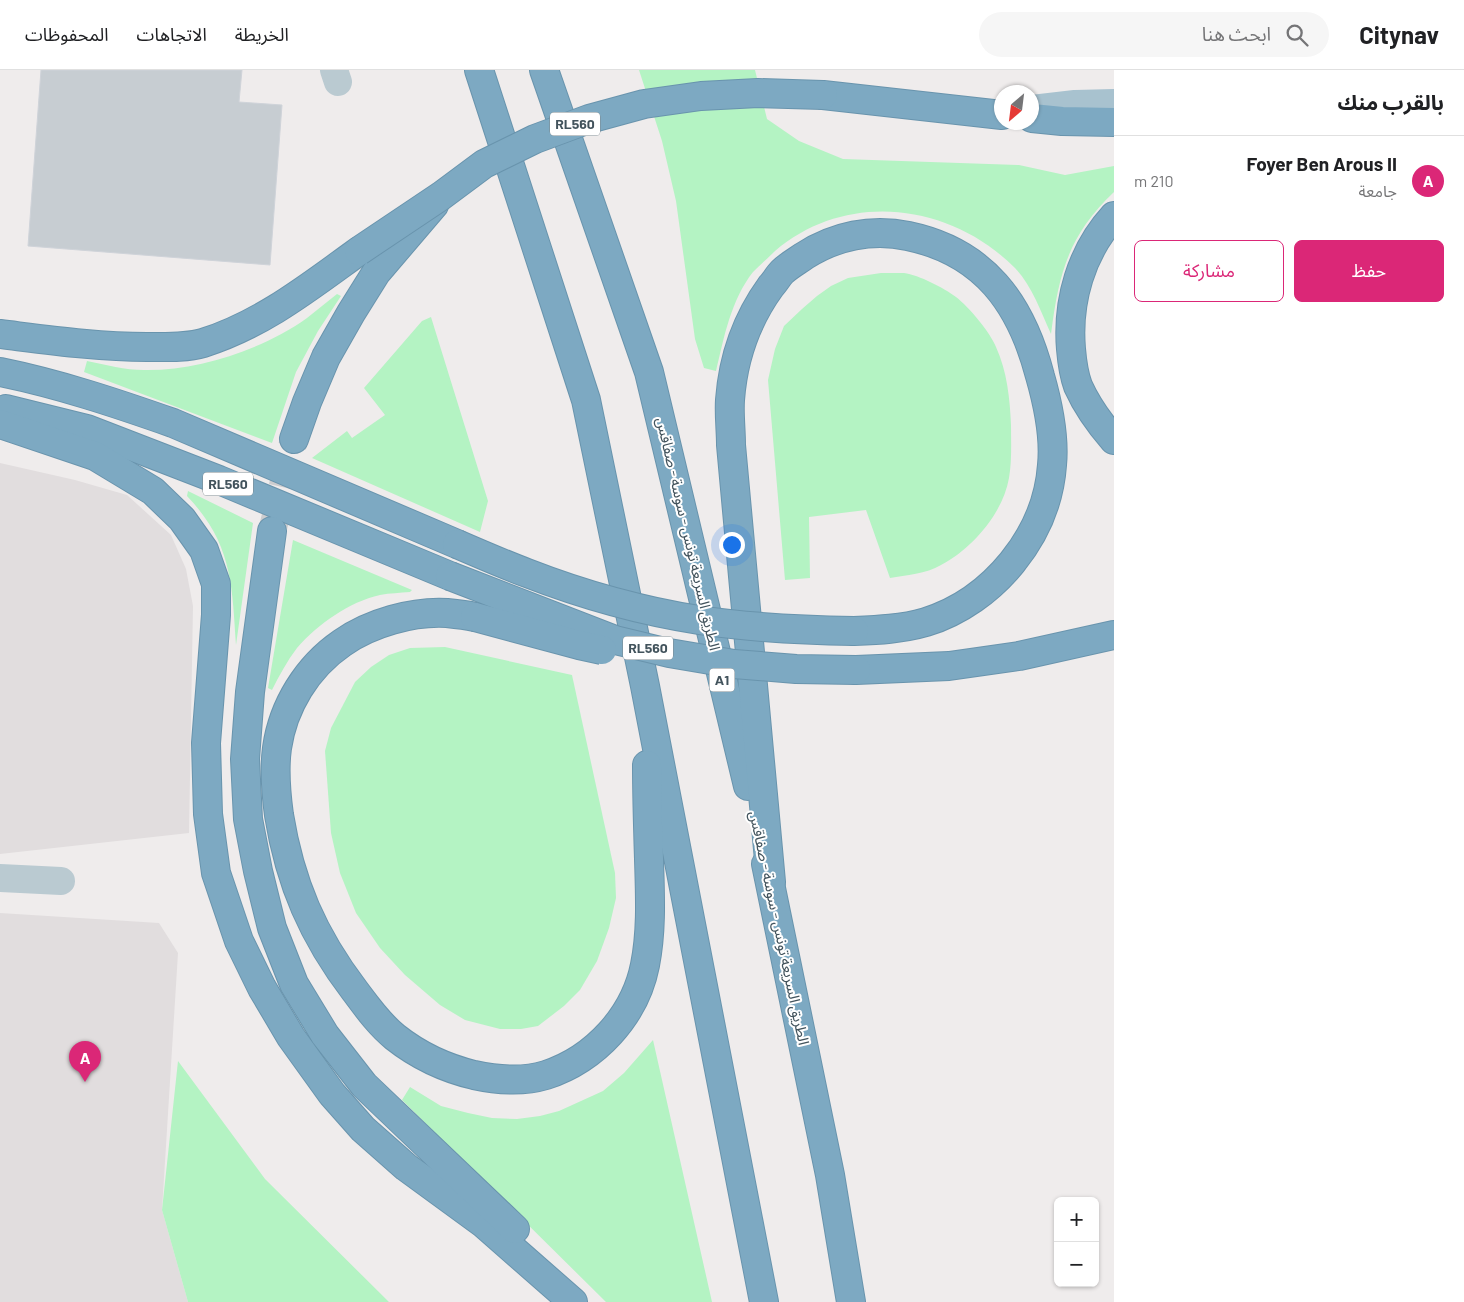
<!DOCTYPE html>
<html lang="ar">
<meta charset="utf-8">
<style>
body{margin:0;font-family:Barlow,"Noto Sans Arabic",sans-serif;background:#f6f6f6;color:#202124;direction:rtl}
.controls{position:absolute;right:15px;bottom:15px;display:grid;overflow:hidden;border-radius:8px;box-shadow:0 1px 4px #0004}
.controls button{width:45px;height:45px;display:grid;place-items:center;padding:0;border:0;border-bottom:1px solid #e0e0e0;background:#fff;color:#202124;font:25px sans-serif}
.compass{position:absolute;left:994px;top:15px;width:45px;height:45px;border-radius:50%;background:#fff;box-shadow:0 1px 4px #0004;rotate:208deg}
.you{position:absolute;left:731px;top:474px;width:18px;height:18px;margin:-12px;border:4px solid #fff;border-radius:50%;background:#1a73e8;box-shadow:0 0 0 8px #1a73e833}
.badge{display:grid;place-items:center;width:32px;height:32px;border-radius:50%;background:#db2777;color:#fff;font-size:16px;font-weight:700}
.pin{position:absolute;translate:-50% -41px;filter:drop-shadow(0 1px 2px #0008)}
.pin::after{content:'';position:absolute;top:26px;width:18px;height:15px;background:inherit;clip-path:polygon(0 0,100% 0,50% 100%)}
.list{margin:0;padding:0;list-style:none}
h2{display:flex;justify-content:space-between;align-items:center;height:65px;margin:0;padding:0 20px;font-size:21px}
h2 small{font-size:16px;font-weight:400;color:#757577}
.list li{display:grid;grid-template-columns:32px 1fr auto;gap:15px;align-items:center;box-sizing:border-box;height:90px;padding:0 20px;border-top:1px solid #e0e0e0}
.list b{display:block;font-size:19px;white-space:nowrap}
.list p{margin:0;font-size:16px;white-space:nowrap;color:#757577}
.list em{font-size:16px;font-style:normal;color:#757577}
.actions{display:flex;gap:10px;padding:15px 20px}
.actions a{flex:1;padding:11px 0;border:1px solid #db2777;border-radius:8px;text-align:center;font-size:18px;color:#db2777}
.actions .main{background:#db2777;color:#fff}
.icon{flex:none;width:28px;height:28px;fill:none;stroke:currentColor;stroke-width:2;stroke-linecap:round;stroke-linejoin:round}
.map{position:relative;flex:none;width:1114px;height:1232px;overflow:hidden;direction:ltr}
header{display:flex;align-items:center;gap:30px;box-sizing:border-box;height:70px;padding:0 25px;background:#fff;border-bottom:1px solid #e0e0e0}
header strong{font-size:24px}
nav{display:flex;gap:28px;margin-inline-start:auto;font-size:18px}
.search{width:350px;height:45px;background:#f6f6f6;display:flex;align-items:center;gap:12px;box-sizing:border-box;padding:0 18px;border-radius:28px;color:#757577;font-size:19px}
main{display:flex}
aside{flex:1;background:#fff}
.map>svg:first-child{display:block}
</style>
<header>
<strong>Citynav</strong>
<div class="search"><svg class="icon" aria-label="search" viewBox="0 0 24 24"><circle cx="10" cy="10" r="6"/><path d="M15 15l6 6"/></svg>ابحث هنا</div>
<nav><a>الخريطة</a><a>الاتجاهات</a><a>المحفوظات</a></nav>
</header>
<main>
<aside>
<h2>بالقرب منك<small></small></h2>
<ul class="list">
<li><span class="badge">A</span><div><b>Foyer Ben Arous II</b><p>جامعة</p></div><em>210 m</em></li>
</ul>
<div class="actions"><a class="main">حفظ</a><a>مشاركة</a></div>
</aside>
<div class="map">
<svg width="1114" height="1232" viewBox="0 0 1114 1232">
<rect width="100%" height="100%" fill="#efecec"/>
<!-- education -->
<g fill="#e1ddde">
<polygon points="0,393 75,410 127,425 171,465 186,499 193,536 189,763 0,784"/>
<polygon points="0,843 159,853 178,883 162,1140 188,1232 0,1232"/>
</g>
<!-- green -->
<g fill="#b4f3c3">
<path d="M639 0H755L767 49 799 71 843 89 1019 95 1065 105 1114 96V122C1068 166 1059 203 1051 264 1041 242 1032 216 1015 198 950 133 847 120 775 181 768 188 760 195 753 202 731 230 724 267 716 301L704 298 695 269 676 131 662 71Z"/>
<path d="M881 203C889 203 897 203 904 203 919 205 944 218 956 227 969 237 990 262 996 277 1007 301 1010 329 1011 355 1011 372 1012 391 1009 408 1003 443 972 479 941 495 926 504 906 505 890 508L866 440 809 447 810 508 785 510 768 310 775 279 784 256 802 239 817 226 831 216 848 208Z"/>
<path d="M337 224 341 226 318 261 296 302 272 373 84 302 87 291C106 295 125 300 144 300 198 301 262 280 307 248 317 240 327 232 337 224Z"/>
<polygon points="431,247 488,431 480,462 312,388 347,361 352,368 385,345 364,318 422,251"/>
<path d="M188 421 253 453 236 575C232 514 232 473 187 426Z"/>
<path d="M293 470 412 520 410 522C400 523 390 523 380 525 349 532 318 554 297 578 287 591 279 606 272 620L268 618Z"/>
<polygon points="445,577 572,605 615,803 616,828 609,858 597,891 580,920 564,936 538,956 521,959 500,959 465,950 440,935 405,905 380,878 356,843 340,803 331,763 325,681 331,658 355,612 371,597 389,585 410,578"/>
<polygon points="653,970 712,1232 606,1232 402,1030 410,1017 441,1036 468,1043 492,1048 517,1049 540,1046 559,1041 603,1021 624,1003"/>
<polygon points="178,991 265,1109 389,1232 188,1232 162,1140"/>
</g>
<!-- building -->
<polygon fill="#c7cdd2" stroke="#cfd3d9" points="41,0 242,0 239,32 282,35 270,195 28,176"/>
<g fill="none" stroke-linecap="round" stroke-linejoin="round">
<!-- highway-tunnel -->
<polyline stroke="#cccdcf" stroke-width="28" stroke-dasharray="28 14" stroke-linecap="butt" points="273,458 294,369"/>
<defs>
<g id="highway">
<polyline points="479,0 586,330 645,616 764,1232"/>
<polyline points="544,0 649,302 748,716"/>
<polyline points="823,25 1002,45"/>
<polyline points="1032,48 1062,51 1114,52"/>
<path d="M1114 146C1081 182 1067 231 1071 279 1072 291 1074 305 1078 316 1087 336 1100 354 1114 370"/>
<path d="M0 264C49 270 98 277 147 277 165 277 186 278 203 273 263 254 309 217 359 181"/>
<path d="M0 302C59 314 116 333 173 353L457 474"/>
<polyline points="6,339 87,359 219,410 450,506"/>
<polyline points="0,354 95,386 153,421 182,449 204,480 216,514 216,545 206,673 208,744 216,803 239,871 262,918 291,967 332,1024 363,1059 406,1097 484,1154 573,1232"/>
<polyline points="294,369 307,332 326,287 351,243 376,203 434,135"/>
<polyline points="272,461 250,622 245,689 248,749 258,801 272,858 294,914 325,965 364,1015 515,1159"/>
<path d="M475 547C466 545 457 544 447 543 413 541 370 553 342 573 307 597 283 636 277 678 274 700 276 723 279 745 290 813 313 866 355 921 367 937 379 954 395 967 419 986 445 998 474 1005 497 1010 523 1012 546 1005 595 989 635 946 645 895 652 860 650 824 649 789 648 758 647 727 647 695"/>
<polyline points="856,600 949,596 1019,586 1114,565"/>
<polyline points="766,794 830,1105 851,1232"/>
<path d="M771 812 731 375C731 360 729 345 730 330 733 289 747 249 771 216 775 212 778 206 782 202 788 196 797 191 804 186 835 166 872 158 908 166 984 182 1021 233 1040 306 1048 334 1055 365 1052 395 1047 466 993 531 926 552 902 559 878 560 854 561"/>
</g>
</defs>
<!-- highway casing -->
<use href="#highway" stroke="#6994ad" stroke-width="30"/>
<!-- minor -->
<g stroke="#bacad1" stroke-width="28">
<polyline points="334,0 338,12"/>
<polyline points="0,808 61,811"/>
</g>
<!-- major -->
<polyline stroke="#a8c2cf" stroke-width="28" points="1032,39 1075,34 1114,33"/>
<!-- highway -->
<use href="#highway" stroke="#7da9c2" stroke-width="28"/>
<defs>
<g id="highway-bridge">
<polyline points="359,181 441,126 484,94 535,69 589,49 644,34 701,26 758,23 823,25"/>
<path d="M457 474C480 484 503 494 527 503 581 524 642 541 699 550 750 558 802 560 854 561"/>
<polyline points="450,506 615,570 669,583 734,594 796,599 856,600"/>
<polyline points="475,547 579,575 602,580"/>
</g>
</defs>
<!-- highway-bridge casing -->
<use href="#highway-bridge" stroke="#6994ad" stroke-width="30" stroke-linecap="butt"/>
<!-- highway-bridge -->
<use href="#highway-bridge" stroke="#7da9c2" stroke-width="28"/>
</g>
<g text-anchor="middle" stroke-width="4" stroke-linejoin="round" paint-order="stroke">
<!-- shield labels -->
<g fill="#fff" stroke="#7b878d" stroke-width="1">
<rect x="550" y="42.5" width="50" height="23" rx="4"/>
<rect x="203" y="402.5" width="50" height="23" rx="4"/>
<rect x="623" y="566.5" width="50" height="23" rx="4"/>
<rect x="709.5" y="598.5" width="25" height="23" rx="4"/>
</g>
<g font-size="14" font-weight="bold" fill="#42535c">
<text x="575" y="59">RL560</text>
<text x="228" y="419">RL560</text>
<text x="648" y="583">RL560</text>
<text x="722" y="615">A1</text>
</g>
<!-- street labels -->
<g font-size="15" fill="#42535c" stroke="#fff">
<text transform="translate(688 464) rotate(77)" y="5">الطريق السريعة تونس - سوسة - صفاقس</text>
<text transform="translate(779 858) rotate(78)" y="5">الطريق السريعة تونس - سوسة - صفاقس</text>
</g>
</g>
</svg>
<div class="controls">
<button>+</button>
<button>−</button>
</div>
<svg class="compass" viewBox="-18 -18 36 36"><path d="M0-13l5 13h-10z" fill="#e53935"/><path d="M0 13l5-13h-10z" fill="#757577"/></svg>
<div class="you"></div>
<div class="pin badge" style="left:85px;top:1012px">A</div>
</div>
</main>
